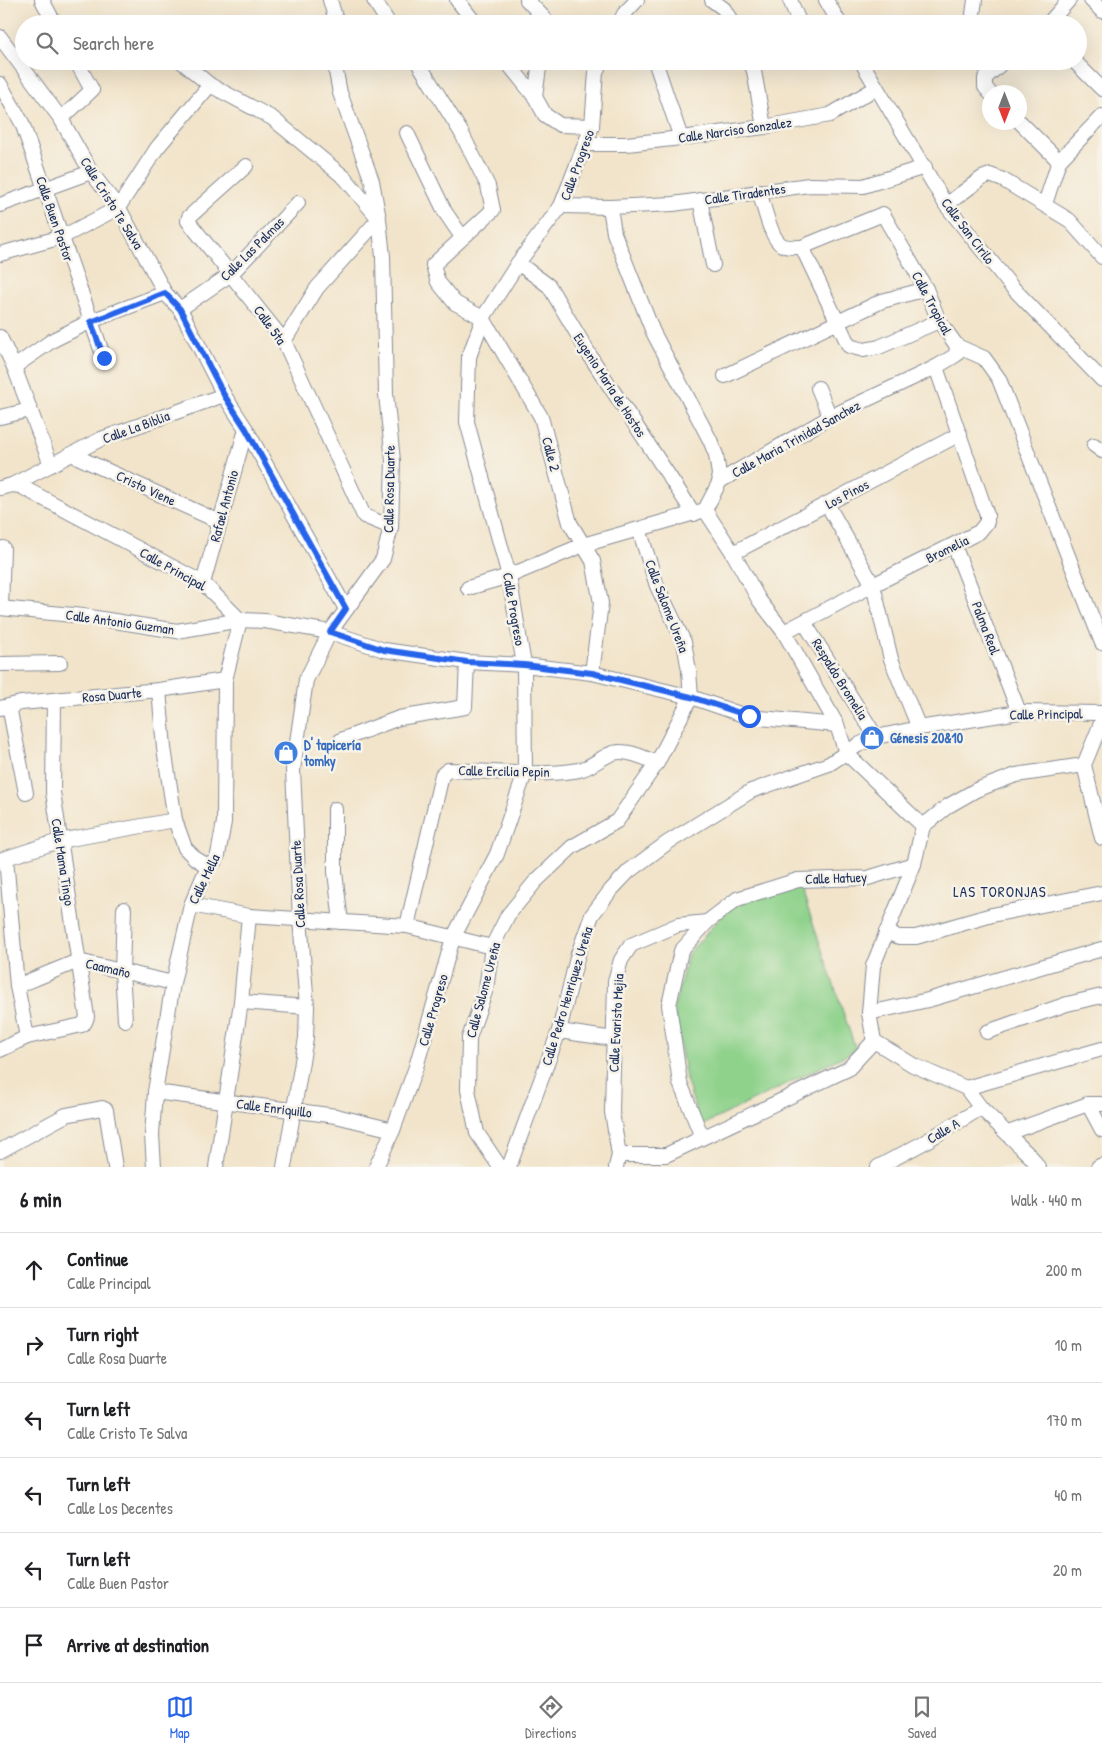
<!DOCTYPE html>
<meta charset="utf-8">
<style>
body{margin:0;font-family:"Patrick Hand",sans-serif;background:#f2f2f2;color:#202124}
.compass{position:absolute;left:982px;top:85px;width:45px;height:45px;border-radius:50%;background:#fff;box-shadow:0 5px 20px #0002;rotate:180deg}
.stop{position:absolute;width:15px;height:15px;margin:-11px;border:4px solid #2563eb;border-radius:50%;background:#fff}
.stop.end{background:#2563eb;border-color:#fff;box-shadow:0 1px 5px #0008}
.list{margin:0;padding:0;list-style:none}
h2{display:flex;justify-content:space-between;align-items:center;height:65px;margin:0;padding:0 20px;font-size:21px}
h2 small{font-size:16px;font-weight:400;color:#757577}
.list li{display:grid;grid-template-columns:32px 1fr auto;gap:15px;align-items:center;box-sizing:border-box;height:75px;padding:0 20px;border-top:1px solid #e0e0e0}
.list b{display:block;font-size:19px;white-space:nowrap}
.list p{margin:0;font-size:16px;white-space:nowrap;color:#757577}
.list em{font-size:16px;font-style:normal;color:#757577}
.icon{flex:none;width:28px;height:28px;fill:none;stroke:currentColor;stroke-width:2;stroke-linecap:round;stroke-linejoin:round}
.map{position:relative;flex:none;width:1102px;height:1167px;overflow:hidden}
.search{position:absolute;background:#fff;box-shadow:0 5px 20px #0002;left:15px;right:15px;top:15px;height:55px;display:flex;align-items:center;gap:12px;box-sizing:border-box;padding:0 18px;border-radius:28px;color:#757577;font-size:19px}
.sheet{height:515px;background:#fff}
nav{display:flex;justify-content:space-around;align-items:center;box-sizing:border-box;height:70px;border-top:1px solid #e0e0e0;background:#fff;font-size:14px;color:#757577}
nav a{display:grid;justify-items:center;gap:2px}
nav .on{color:#2563eb}
.map>svg:first-child{display:block}
</style>
<div class="map">
<svg width="1102" height="1167" viewBox="0 0 1102 1167">
<rect width="100%" height="100%" fill="#f7f3e8"/>
<filter id="ink" filterUnits="userSpaceOnUse"><feTurbulence type="fractalNoise" baseFrequency=".02" numOctaves="2"/><feDisplacementMap in="SourceGraphic" scale="10" xChannelSelector="R" yChannelSelector="G"/><feConvolveMatrix kernelMatrix="1 2 1 2 8 2 1 2 1" color-interpolation-filters="sRGB"/></filter>
<filter id="wash" filterUnits="userSpaceOnUse"><feTurbulence type="fractalNoise" baseFrequency=".0096" numOctaves="4" result="noise"/><feDisplacementMap in="SourceGraphic" scale="20" xChannelSelector="R" yChannelSelector="G"/><feGaussianBlur stdDeviation="1.12" result="paint"/><feColorMatrix in="noise" values="0 0 0 0 0 0 0 0 0 0 0 0 0 0 0 0 0 1.4 0 .05"/><feComposite in="paint" operator="in"/></filter>
<g filter="url(#wash)">
<rect width="100%" height="100%" fill="#f2e4ca"/>
<!-- green -->
<polygon fill="#8ed28b" stroke="#548074" points="800,885 856,1050 701,1126 686,1079 674,1008 688,954 730,907"/>
</g>
<g filter="url(#ink)">
<g fill="none" stroke-linecap="round" stroke-linejoin="round">
<defs>
<g id="minor">
<polyline points="42,0 55,24"/>
<polyline points="330,0 335,17 334,24"/>
<polyline points="374,0 389,24"/>
<polyline points="457,0 476,24"/>
<polyline points="527,0 546,20 546,24"/>
<polyline points="712,0 724,9 733,24"/>
<polyline points="790,0 800,24"/>
<polyline points="826,0 840,24"/>
<polyline points="1091,0 1102,11"/>
<polyline points="973,14 975,0"/>
<polyline points="619,24 624,14 637,0"/>
<polyline points="1048,24 1069,0"/>
<polyline points="0,37 61,119 91,172 120,210 165,293 180,309 224,395 246,429 346,609"/>
<polyline points="181,61 210,85 272,118 345,178 379,219 317,288 284,341"/>
<polyline points="417,61 461,132 488,186 493,210 433,265 438,282 455,303 483,318 541,417 570,523 593,561 601,603 592,673"/>
<polyline points="506,61 535,97 545,115 560,125 592,126"/>
<polyline points="655,61 681,138"/>
<polyline points="750,61 754,71 764,127"/>
<polyline points="861,61 946,205 1011,286 1102,380"/>
<polyline points="1074,61 1102,89"/>
<polyline points="0,84 22,123 104,358"/>
<polyline points="990,93 985,87 985,78 1004,61"/>
<polyline points="535,97 540,61"/>
<polyline points="61,119 92,90 76,61"/>
<polyline points="1020,122 1059,161"/>
<polyline points="407,133 445,212 462,237"/>
<polyline points="585,144 627,144 681,138 764,127 830,115 876,88"/>
<polyline points="246,166 189,217 188,221 284,341 364,516 391,527"/>
<path d="M759 191C763 203 771 240 782 245 787 248 796 247 802 247L883 214 926 289 939 321 957 346 984 358 999 379 1102 643"/>
<polyline points="700,200 713,265"/>
<polyline points="1045,204 1059,161 1102,116"/>
<polyline points="0,205 91,172"/>
<polyline points="946,205 982,178 990,175 1003,180 1069,220 1102,257"/>
<polyline points="561,206 610,207 673,204 809,185 863,186 925,167"/>
<polyline points="610,207 614,233 653,332 710,440 716,455 720,481"/>
<polyline points="802,247 849,346 864,350 879,347 939,321"/>
<polyline points="0,254 62,237 118,208 157,148 210,85"/>
<polyline points="518,263 549,286 592,359 694,514"/>
<polyline points="180,309 231,274 298,203"/>
<polyline points="0,337 14,367 51,465"/>
<polyline points="14,367 53,340 91,321 165,293"/>
<polyline points="725,376 882,301 926,289"/>
<polyline points="818,388 830,417"/>
<polyline points="0,417 30,410"/>
<polyline points="1094,445 1102,451"/>
<polyline points="71,454 220,522"/>
<polyline points="12,485 20,486 203,583 240,620"/>
<polyline points="0,488 12,485 101,439 224,395"/>
<polyline points="827,504 873,585 891,659 919,728"/>
<polyline points="705,510 733,553 759,600 784,632 837,725 846,753 923,826"/>
<polyline points="954,545 1019,712"/>
<polyline points="733,553 960,434"/>
<polyline points="203,583 246,429"/>
<polyline points="468,588 509,576 583,545 705,510 720,481 830,417 936,367 956,355 957,346"/>
<polyline points="0,608 83,616 177,631 240,620 265,621 330,632 384,650 467,662 524,665 592,673 691,697 749,717 837,725"/>
<polyline points="1,608 3,548"/>
<polyline points="804,622 876,737"/>
<polyline points="784,632 873,585 979,532 987,522 987,515 936,367"/>
<polyline points="0,664 60,663"/>
<polyline points="159,690 164,748 175,820 185,848 196,859 208,866"/>
<polyline points="9,706 26,793"/>
<polyline points="0,708 21,703 159,690 225,680"/>
<polyline points="1102,721 1084,765 1102,838"/>
<polyline points="341,740 399,718 465,707 467,662"/>
<polyline points="335,809 335,872 341,922"/>
<polyline points="6,858 17,986 27,1037"/>
<polyline points="0,860 59,841 175,820"/>
<polyline points="191,905 249,916 407,926 492,947"/>
<polyline points="124,909 122,971 125,1020"/>
<path d="M407 926 442 775 448 770C489 771 539 777 579 770 594 767 605 752 620 752 633 752 645 758 657 763"/>
<polyline points="886,932 899,937 916,937 992,915 1102,893"/>
<polyline points="17,986 78,961 173,983"/>
<polyline points="241,1002 307,1007"/>
<polyline points="869,1013 928,1000 1102,949"/>
<polyline points="559,1031 614,1039"/>
<polyline points="987,1032 1067,1004 1102,996"/>
<polyline points="0,1050 27,1037 82,1025 85,1022 87,1017 53,792 54,700"/>
<polyline points="966,1088 1102,1049"/>
<polyline points="155,1092 336,1116 393,1130"/>
<polyline points="1088,1104 1102,1130"/>
<polyline points="1008,1133 1088,1104 1102,1104"/>
<polyline points="702,1137 680,1083 669,1005 681,951 707,922 737,899 798,880 868,878 914,864"/>
<polyline points="0,1151 66,1115 102,1108 106,1110 115,1167"/>
<polyline points="619,1155 666,1155 848,1069 874,1041"/>
<polyline points="154,1167 152,1135 155,1092 173,983 191,905 208,866 215,861 218,855 224,822 225,680 240,620"/>
<polyline points="216,1167 241,1002 249,916"/>
<polyline points="284,1167 306,1038 307,1007 300,918 293,770 306,680 330,632 383,559 391,527 393,461 386,394 383,257 379,219 372,181 340,93 334,61"/>
<polyline points="376,1167 393,1130 416,1067 453,938 497,854 525,773 524,665 509,576 467,422 469,357 483,318 518,263 561,206 592,126 596,72 601,61"/>
<polyline points="500,1167 477,1133 468,1090 469,1038 486,989 492,947 508,915 535,882 572,847 617,821 657,763 691,697 689,671 684,642 657,586 639,529"/>
<polyline points="509,1167 559,1031 578,954 592,915 611,890 629,871 667,843 751,791 829,764 858,745 876,737 919,728 1019,712 1102,713"/>
<polyline points="616,1167 619,1155 612,1112 615,981 621,960 631,945 678,925 707,922"/>
<polyline points="878,1167 923,1143 981,1108"/>
<polyline points="1038,1167 1032,1158 981,1108 966,1088 913,1065 874,1041 869,1013 873,966 914,864 923,826 948,806 976,790 1016,775 1084,765"/>
<polyline points="1098,1167 1102,1165"/>
</g>
</defs>
<!-- minor casing -->
<use href="#minor" stroke="#868a94" stroke-width="16"/>
<!-- minor -->
<use href="#minor" stroke="#fff" stroke-width="14"/>
</g>
</g>
<g fill="none" stroke-linecap="round" stroke-linejoin="round" filter="url(#ink)">
<!-- route -->
<polyline stroke="#2563eb" stroke-width="6" points="104,358 91,322 165,293 180,309 224,395 246,429 346,609 330,632 384,650 467,662 524,665 592,673 691,697 749,716"/>
</g>
<!-- icons -->
<defs>
<symbol id="shop-disc" viewBox="-11 -11 22 22"><circle r="9.5" fill="#3f7fe0" stroke="#f7f3e8"/><path d="M-5-2.5h2.3a2.7 3.5 0 0 1 5.4 0H5L5.5 6h-11ZM-1.5-2.5h3a1.5 2.3 0 0 0-3 0Z" fill="#fff"/></symbol>
</defs>
<g fill-rule="evenodd">
<use href="#shop-disc" x="858" y="724" width="28" height="28"/>
<use href="#shop-disc" x="272" y="739" width="28" height="28"/>
</g>
<g text-anchor="middle" stroke-width="5" stroke-linejoin="round" paint-order="stroke">
<!-- street labels -->
<g font-size="14" fill="#1b2f5e" stroke="#f7f3e8">
<text transform="translate(735 130) rotate(-8)" y="5">Calle Narciso Gonzalez</text>
<text transform="translate(577 165) rotate(-70)" y="5">Calle Progreso</text>
<text transform="translate(745 194) rotate(-8)" y="5">Calle Tiradentes</text>
<text transform="translate(112 203) rotate(58)" y="5">Calle Cristo Te Salva</text>
<text transform="translate(55 219) rotate(71)" y="5">Calle Buen Pastor</text>
<text transform="translate(968 231) rotate(53)" y="5">Calle San Cirilo</text>
<text transform="translate(252 249) rotate(-45)" y="5">Calle Las Palmas</text>
<text transform="translate(932 303) rotate(62)" y="5">Calle Tropical</text>
<text transform="translate(270 325) rotate(54)" y="5">Calle 5ta</text>
<text transform="translate(610 385) rotate(57)" y="5">Eugenio Maria de Hostos</text>
<text transform="translate(136 427) rotate(-20)" y="5">Calle La Biblia</text>
<text transform="translate(796 439) rotate(-29)" y="5">Calle Maria Trinidad Sanchez</text>
<text transform="translate(551 454) rotate(75)" y="5">Calle 2</text>
<text transform="translate(146 488) rotate(25)" y="5">Cristo Viene</text>
<text transform="translate(389 489) rotate(-89)" y="5">Calle Rosa Duarte</text>
<text transform="translate(847 494) rotate(-28)" y="5">Los Pinos</text>
<text transform="translate(224 506) rotate(-75)" y="5">Rafael Antonio</text>
<text transform="translate(947 549) rotate(-26)" y="5">Bromelia</text>
<text transform="translate(173 569) rotate(29)" y="5">Calle Principal</text>
<text transform="translate(667 606) rotate(69)" y="5">Calle Salome Ureña</text>
<text transform="translate(514 609) rotate(80)" y="5">Calle Progreso</text>
<text transform="translate(120 622) rotate(8)" y="5">Calle Antonio Guzman</text>
<text transform="translate(986 628) rotate(69)" y="5">Palma Real</text>
<text transform="translate(840 679) rotate(58)" y="5">Respaldo Bromelia</text>
<text transform="translate(112 695) rotate(-5)" y="5">Rosa Duarte</text>
<text transform="translate(1046 714) rotate(-1)" y="5">Calle Principal</text>
<text transform="translate(504 771) rotate(1)" y="5">Calle Ercilia Pepin</text>
<text transform="translate(63 862) rotate(81)" y="5">Calle Mama Tingo</text>
<text transform="translate(836 878) rotate(-2)" y="5">Calle Hatuey</text>
<text transform="translate(204 879) rotate(-64)" y="5">Calle Mella</text>
<text transform="translate(298 884) rotate(-93)" y="5">Calle Rosa Duarte</text>
<text transform="translate(108 968) rotate(13)" y="5">Caamaño</text>
<text transform="translate(483 990) rotate(-75)" y="5">Calle Salome Ureña</text>
<text transform="translate(567 996) rotate(-73)" y="5">Calle Pedro Henriquez Ureña</text>
<text transform="translate(433 1010) rotate(-74)" y="5">Calle Progreso</text>
<text transform="translate(616 1023) rotate(-87)" y="5">Calle Evaristo Mejia</text>
<text transform="translate(274 1108) rotate(7)" y="5">Calle Enriquillo</text>
<text transform="translate(943 1131) rotate(-31)" y="5">Calle A</text>
</g>
<!-- shop labels -->
<g font-size="14" font-weight="bold" fill="#366cbe" stroke="#f7f3e8" text-anchor="start">
<text x="890" y="743">Génesis 20&amp;10</text>
<text x="304" y="750">D' tapicería<tspan x="304" dy="16">tomky</tspan></text>
</g>
<!-- neighbourhood labels -->
<g font-size="15" letter-spacing="1" fill="#1b2f5e" stroke="#f7f3e8">
<text x="1000" y="897">LAS TORONJAS</text>
</g>
</g>
</svg>
<svg class="compass" viewBox="-18 -18 36 36"><path d="M0-13l5 13h-10z" fill="#e53935"/><path d="M0 13l5-13h-10z" fill="#757577"/></svg>
<div class="stop" style="left:749px;top:716px"></div>
<div class="stop end" style="left:104px;top:358px"></div>
<div class="search"><svg class="icon" aria-label="search" viewBox="0 0 24 24"><circle cx="10" cy="10" r="6"/><path d="M15 15l6 6"/></svg>Search here</div>
</div>
<section class="sheet">
<h2>6 min<small>Walk · 440 m</small></h2>
<ul class="list">
<li><svg class="icon" aria-label="ahead" viewBox="0 0 24 24"><path d="M12 20V5M6 11l6-6 6 6"/></svg><div><b>Continue</b><p>Calle Principal</p></div><em>200 m</em></li>
<li><svg class="icon" aria-label="right" viewBox="0 0 24 24"><path d="M7 20v-9h11M14 6l5 5-5 5"/></svg><div><b>Turn right</b><p>Calle Rosa Duarte</p></div><em>10 m</em></li>
<li><svg class="icon" aria-label="left" viewBox="0 0 24 24"><path d="M17 20v-9H6M10 6l-5 5 5 5"/></svg><div><b>Turn left</b><p>Calle Cristo Te Salva</p></div><em>170 m</em></li>
<li><svg class="icon" aria-label="left" viewBox="0 0 24 24"><path d="M17 20v-9H6M10 6l-5 5 5 5"/></svg><div><b>Turn left</b><p>Calle Los Decentes</p></div><em>40 m</em></li>
<li><svg class="icon" aria-label="left" viewBox="0 0 24 24"><path d="M17 20v-9H6M10 6l-5 5 5 5"/></svg><div><b>Turn left</b><p>Calle Buen Pastor</p></div><em>20 m</em></li>
<li><svg class="icon" aria-label="arrive" viewBox="0 0 24 24"><path d="M6 21V4h12l-3 4 3 4H6"/></svg><div><b>Arrive at destination</b></div></li>
</ul>
</section>
<nav>
<a class="on"><svg class="icon" aria-label="map" viewBox="0 0 24 24"><path d="M3 6l6-2 6 2 6-2v14l-6 2-6-2-6 2zM9 4v14M15 6v14"/></svg>Map</a>
<a><svg class="icon" aria-label="directions" viewBox="0 0 24 24"><path d="M12 3l9 9-9 9-9-9zM9 14v-3h6M13 9l2 2-2 2"/></svg>Directions</a>
<a><svg class="icon" aria-label="saved" viewBox="0 0 24 24"><path d="M7 4h10v16l-5-4-5 4z"/></svg>Saved</a>
</nav>
